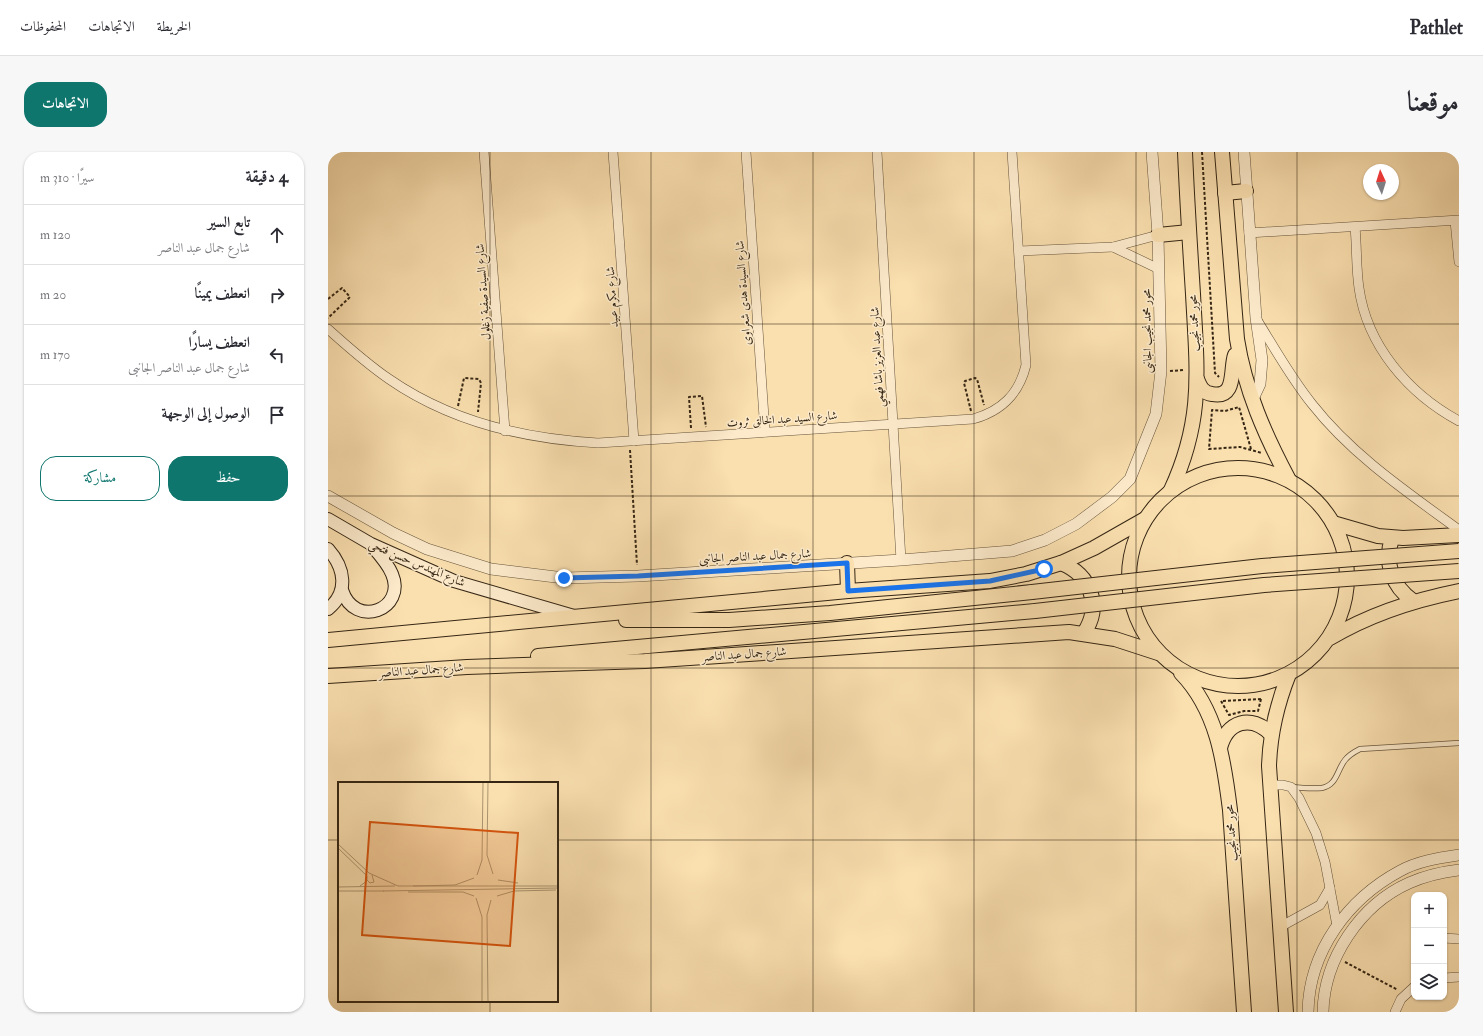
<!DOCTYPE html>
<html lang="ar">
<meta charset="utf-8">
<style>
body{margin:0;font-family:"IM FELL Double Pica",Amiri,serif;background:#f7f7f7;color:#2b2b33;direction:rtl}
.controls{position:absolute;right:12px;bottom:12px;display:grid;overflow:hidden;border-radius:8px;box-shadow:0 1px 3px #0004}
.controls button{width:36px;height:36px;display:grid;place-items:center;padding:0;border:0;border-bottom:1px solid #e1e1e2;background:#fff;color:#2b2b33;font:20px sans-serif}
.compass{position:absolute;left:1035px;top:12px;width:36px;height:36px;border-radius:50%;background:#fff;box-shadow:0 1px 3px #0004;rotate:356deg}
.stop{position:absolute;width:12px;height:12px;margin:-9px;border:3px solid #1a73e8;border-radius:50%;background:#fff}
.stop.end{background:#1a73e8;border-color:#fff;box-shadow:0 1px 4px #0008}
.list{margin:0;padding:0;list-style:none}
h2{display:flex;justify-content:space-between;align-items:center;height:52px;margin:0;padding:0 16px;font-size:17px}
h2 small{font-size:13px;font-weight:400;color:#7c7c81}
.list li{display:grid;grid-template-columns:26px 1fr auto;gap:12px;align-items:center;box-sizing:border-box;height:60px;padding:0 16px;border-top:1px solid #e1e1e2}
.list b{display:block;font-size:15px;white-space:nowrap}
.list p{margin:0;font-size:13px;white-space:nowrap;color:#7c7c81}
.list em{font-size:13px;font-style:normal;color:#7c7c81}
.actions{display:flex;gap:8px;padding:12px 16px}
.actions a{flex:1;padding:9px 0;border:1px solid #0f766e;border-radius:16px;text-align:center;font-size:14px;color:#0f766e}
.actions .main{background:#0f766e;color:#fff}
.icon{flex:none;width:22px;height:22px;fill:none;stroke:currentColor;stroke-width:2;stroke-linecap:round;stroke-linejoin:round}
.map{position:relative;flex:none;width:1131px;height:860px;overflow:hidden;direction:ltr;border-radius:16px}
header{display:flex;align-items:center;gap:24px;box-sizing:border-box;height:56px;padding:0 20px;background:#fff;border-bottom:1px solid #e1e1e2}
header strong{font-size:19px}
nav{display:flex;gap:22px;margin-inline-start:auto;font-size:14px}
.intro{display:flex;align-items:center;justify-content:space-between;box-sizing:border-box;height:96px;padding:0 24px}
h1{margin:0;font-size:28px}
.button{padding:10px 18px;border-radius:16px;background:#0f766e;color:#fff;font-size:14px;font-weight:700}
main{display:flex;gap:24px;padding:0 24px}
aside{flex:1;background:#fff;border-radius:16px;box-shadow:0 1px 3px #0004}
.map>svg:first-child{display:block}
</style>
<header>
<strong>Pathlet</strong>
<nav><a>الخريطة</a><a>الاتجاهات</a><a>المحفوظات</a></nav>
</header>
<div class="intro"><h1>موقعنا</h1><a class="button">الاتجاهات</a></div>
<main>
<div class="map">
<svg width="1131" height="860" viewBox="0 0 1131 860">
<rect width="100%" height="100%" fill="#fadfaf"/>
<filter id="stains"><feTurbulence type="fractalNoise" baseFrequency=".005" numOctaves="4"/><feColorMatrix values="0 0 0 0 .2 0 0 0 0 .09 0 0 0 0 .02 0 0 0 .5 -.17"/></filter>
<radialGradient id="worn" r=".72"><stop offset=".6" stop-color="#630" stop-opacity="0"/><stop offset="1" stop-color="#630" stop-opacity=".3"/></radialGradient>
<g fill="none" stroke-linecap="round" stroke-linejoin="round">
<defs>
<path id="service" d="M963 635C973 636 984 637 994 636 1009 633 1009 618 1017 608 1021 603 1026 600 1032 597L1131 591"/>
<g id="minor">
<polyline points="156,0 177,279"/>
<polyline points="285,0 306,289"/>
<polyline points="418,0 437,280"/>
<polyline points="549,0 573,408"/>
<polyline points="1127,69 1131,110"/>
<path d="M1027 75C1029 95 1028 116 1031 136 1039 194 1081 242 1131 269"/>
<polyline points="921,81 1131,68"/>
<polyline points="785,95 831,117"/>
<polyline points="691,99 785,95 830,83"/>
<path d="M929 168C947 197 963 226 984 252 1024 303 1079 340 1131 378"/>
<path d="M0 177C20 195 39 212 61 227 123 270 196 287 270 291L645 267C674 259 691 242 698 213L684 0"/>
<polyline points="942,633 955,633 963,635 971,646 988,681 997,710 1009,774"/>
<polyline points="952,775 992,753 1002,736"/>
<polyline points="1116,786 1131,787"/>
<polyline points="1116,826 1131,825"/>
<polyline points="1067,860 1073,847 1086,835"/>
</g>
<g id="tertiary">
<polyline points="916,0 928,166 934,208 932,232 924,249"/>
<polyline points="0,344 65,381 99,397 163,417 236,426 310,424 573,408 684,399 717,388 748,372 784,345 802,327 828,262 833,219 830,83 824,0"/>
<path d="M980 860C981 799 1020 747 1072 719 1090 709 1111 706 1131 703"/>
<path d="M995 860C996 807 1032 753 1081 731 1097 724 1114 720 1131 718"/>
</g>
<g id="secondary">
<polyline points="0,367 43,392 126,429 246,464"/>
<path d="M0 397C17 416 21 440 0 457"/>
<path d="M14 438C27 478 79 457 64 422 60 412 51 402 44 394"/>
</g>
<g id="primary">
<path d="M894 0 909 187C917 238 937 283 961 328"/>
<polyline points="897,41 918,39"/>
<polyline points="830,83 861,80"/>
<path d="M869 227C872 235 875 241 884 242 909 247 902 217 907 203"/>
<circle cx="910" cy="425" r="109"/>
<path d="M843 338C876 267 869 218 865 142 862 95 859 47 857 0"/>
<polyline points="1005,371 1050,384 1075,386 1131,383"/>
<path d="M1064 386C1056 411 1064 434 1085 449"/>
<polyline points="519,411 520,439"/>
<path d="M733 411C763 423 774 454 756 481"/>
<polyline points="298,468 401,468 502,461 704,440"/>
<path d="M1002 486C1042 462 1086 448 1131 439"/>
<polyline points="0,488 520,439 662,429 698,422 733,411 766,396 817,367"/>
<polyline points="210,504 707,459"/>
<path d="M853 521C889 558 896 609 902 658L916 860"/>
<polyline points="0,524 139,515 317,509 741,480 787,487 830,501"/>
<path d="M892 596C899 569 923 562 943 582"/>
<path d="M958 860 941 614C942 581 949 552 961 522"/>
</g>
</defs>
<!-- service casing -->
<use href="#service" stroke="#66543b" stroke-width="6"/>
<!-- minor casing -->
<use href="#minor" stroke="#66543b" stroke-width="10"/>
<!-- tertiary casing -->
<use href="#tertiary" stroke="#66543b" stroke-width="12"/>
<!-- secondary casing -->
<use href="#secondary" stroke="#352614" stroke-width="14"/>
<!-- primary casing -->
<use href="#primary" stroke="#352614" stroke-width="16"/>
<!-- path -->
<g stroke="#352614" stroke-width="2" stroke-dasharray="3 2" stroke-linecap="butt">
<polyline points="874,0 887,221 891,225"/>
<polyline points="0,147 14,136 22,145 0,166"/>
<polyline points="842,219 856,218"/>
<polyline points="130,254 136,226 151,227 153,231 150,260"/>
<polyline points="643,259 636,231 637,229 647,226 649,227 656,253"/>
<polyline points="363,276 361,245 374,244 378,275"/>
<polyline points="923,297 911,255 897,259 884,258 881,297 912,295 934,301"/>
<polyline points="302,298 309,413"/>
<polygon points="933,547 930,559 916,559 901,563 893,549"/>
<polyline points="1017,810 1070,838"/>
</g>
<!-- service -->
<use href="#service" stroke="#fceacb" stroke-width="4.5"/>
<!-- minor -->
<use href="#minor" stroke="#fceacb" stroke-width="9"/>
<!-- tertiary -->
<use href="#tertiary" stroke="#fceacb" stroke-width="11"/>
<!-- secondary -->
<use href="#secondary" stroke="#fceacb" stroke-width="12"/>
<!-- primary -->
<use href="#primary" stroke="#fadfaf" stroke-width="14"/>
<defs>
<g id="primary-bridge">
<polyline points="704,440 934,414 1131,399"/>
<polyline points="707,459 936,433 1131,419"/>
</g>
</defs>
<!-- primary-bridge casing -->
<use href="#primary-bridge" stroke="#352614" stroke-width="16" stroke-linecap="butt"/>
<!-- primary-bridge -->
<use href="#primary-bridge" stroke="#fadfaf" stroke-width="14"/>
</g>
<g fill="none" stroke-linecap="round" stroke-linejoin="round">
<!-- route -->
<polyline stroke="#1a73e8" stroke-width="5" points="236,426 310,424 519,411 520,439 662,429 716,417"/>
</g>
<!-- grid -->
<path fill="none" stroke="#352614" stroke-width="1" stroke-opacity="0.55" d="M162 0V631M323 0V860M485 0V860M646 0V860M808 0V860M969 0V860M0 172H1131M0 344H1131M0 516H1131M0 688H11M229 688H1131M162 849V860"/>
<g text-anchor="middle" stroke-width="3" stroke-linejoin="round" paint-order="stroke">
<!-- street labels -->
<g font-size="12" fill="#352614" stroke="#fceacb">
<text transform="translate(155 140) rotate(-94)" y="4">شارع السيدة صفية زغلول</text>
<text transform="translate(415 141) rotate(-94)" y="4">شارع السيدة هدى شعراوى</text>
<text transform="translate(284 145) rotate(-94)" y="4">شارع مكرم عبيد</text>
<text transform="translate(866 171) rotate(-93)" y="4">محور محمد نجيب</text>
<text transform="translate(819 179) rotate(-91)" y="4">محور محمد نجيب الجانبى</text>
<text transform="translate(549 205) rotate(-93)" y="4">شارع عبد العزيز باشا فهمي</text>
<text transform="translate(454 267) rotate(-4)" y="4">شارع السيد عبد الخالق ثروت</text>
<text transform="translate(427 404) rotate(-3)" y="4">شارع جمال عبد الناصر الجانبى</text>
<text transform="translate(89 411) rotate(23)" y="4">شارع المهندس حسن فتحي</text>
<text transform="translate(416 502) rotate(-4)" y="4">شارع جمال عبد الناصر</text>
<text transform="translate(93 518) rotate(-4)" y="4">شارع جمال عبد الناصر</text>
<text transform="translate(903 681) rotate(-94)" y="4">محور محمد نجيب</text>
</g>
</g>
<!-- overview -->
<g transform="translate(10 630)">
<rect width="220" height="220" fill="#fadfaf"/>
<path fill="none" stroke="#ab9571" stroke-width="1" d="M150 0 149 73 155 92M0 62 31 91 60 104H220M0 66 29 94V99L22 104M139 93 144 78 145 0M29 98 32 101 36 100 34 93M160 98 180 101M75 104 117 103 136 96M0 105 57 104M0 109H46M45 109 220 106M70 110H125L136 114M159 114 176 109 218 108M138 116 144 135V220M150 220 149 133 153 118"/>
<path fill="#d6540d" fill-opacity="0.15" stroke="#d6540d" stroke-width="2" d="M32 40 180 51 172 164 24 153Z"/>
<rect width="220" height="220" fill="none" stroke="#352614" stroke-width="2"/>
</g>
<rect width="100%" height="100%" filter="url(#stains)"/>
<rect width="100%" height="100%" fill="url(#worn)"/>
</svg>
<div class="controls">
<button>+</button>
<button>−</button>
<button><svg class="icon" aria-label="layers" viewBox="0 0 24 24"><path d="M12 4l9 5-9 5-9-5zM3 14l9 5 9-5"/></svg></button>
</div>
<svg class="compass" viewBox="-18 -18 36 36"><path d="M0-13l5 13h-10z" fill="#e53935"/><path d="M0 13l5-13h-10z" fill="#7c7c81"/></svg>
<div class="stop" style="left:716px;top:417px"></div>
<div class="stop end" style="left:236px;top:426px"></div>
</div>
<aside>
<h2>4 دقيقة<small>سيرًا · 310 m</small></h2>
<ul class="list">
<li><svg class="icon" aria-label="ahead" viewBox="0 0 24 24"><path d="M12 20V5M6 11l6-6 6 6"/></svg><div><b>تابع السير</b><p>شارع جمال عبد الناصر</p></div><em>120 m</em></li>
<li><svg class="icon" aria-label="right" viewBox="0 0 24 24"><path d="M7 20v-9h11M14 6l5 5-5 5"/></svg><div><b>انعطف يمينًا</b></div><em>20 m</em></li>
<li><svg class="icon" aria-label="left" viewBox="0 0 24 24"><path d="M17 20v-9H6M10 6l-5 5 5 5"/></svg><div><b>انعطف يسارًا</b><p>شارع جمال عبد الناصر الجانبى</p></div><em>170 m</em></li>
<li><svg class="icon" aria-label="arrive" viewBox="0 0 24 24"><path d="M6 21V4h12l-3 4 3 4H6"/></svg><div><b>الوصول إلى الوجهة</b></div></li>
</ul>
<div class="actions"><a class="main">حفظ</a><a>مشاركة</a></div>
</aside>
</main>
